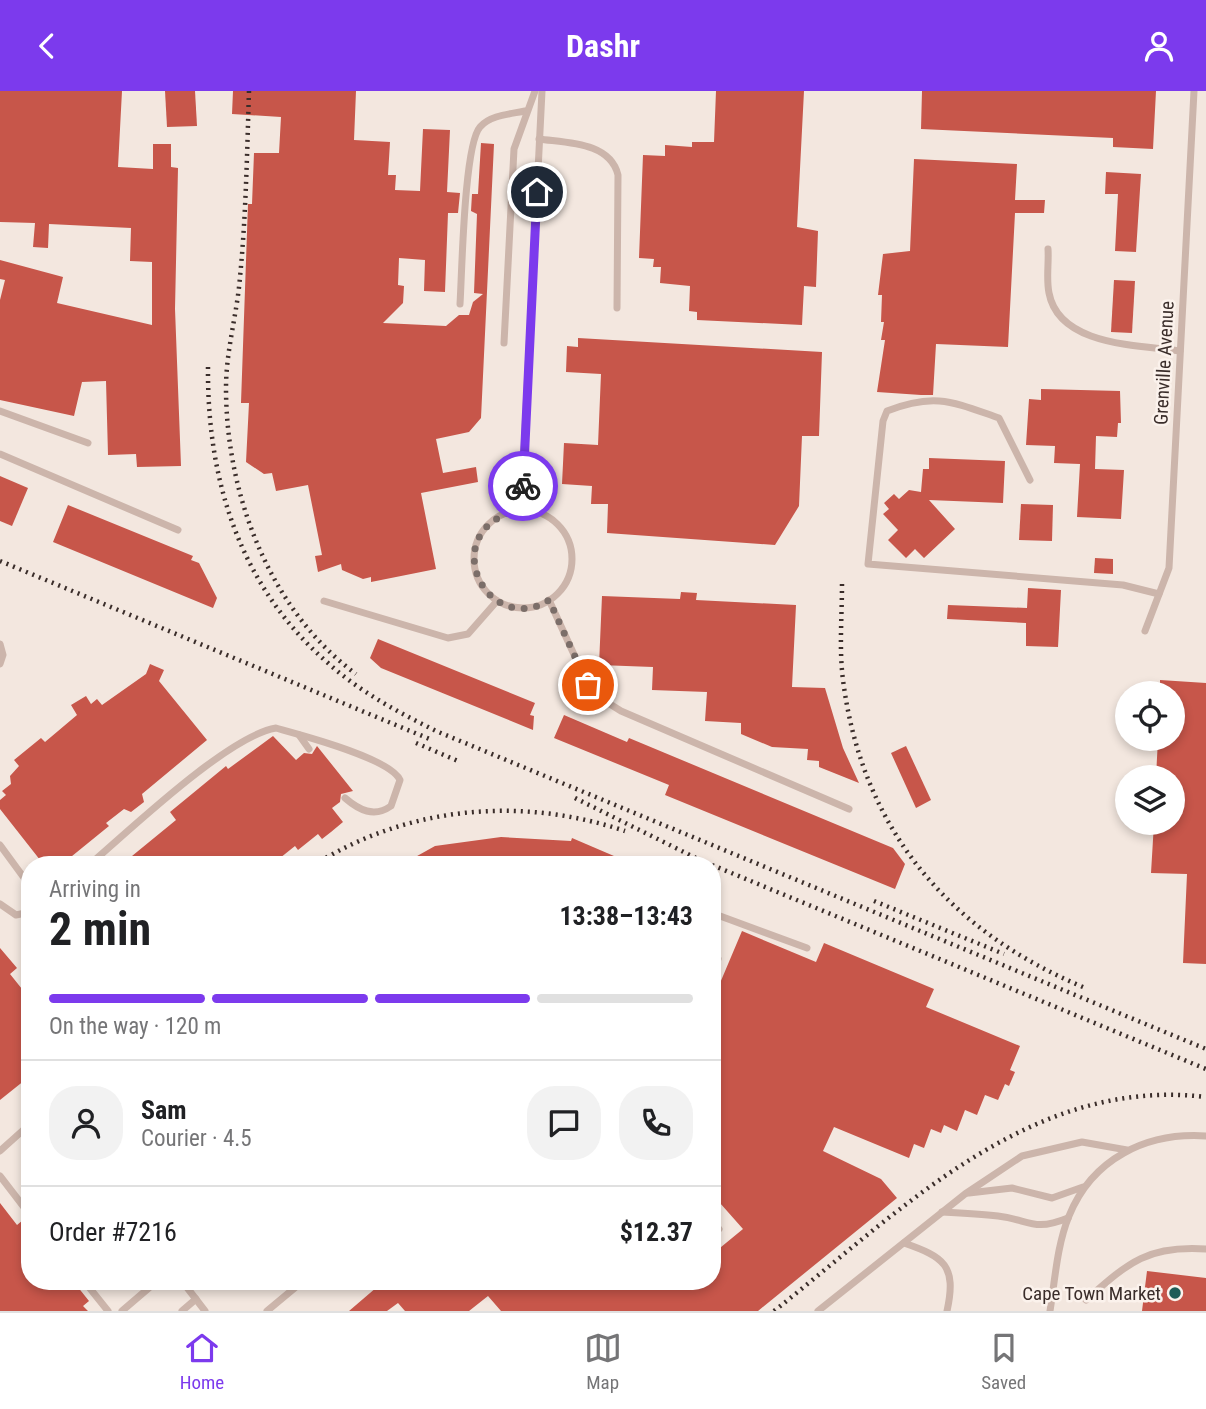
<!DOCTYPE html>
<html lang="en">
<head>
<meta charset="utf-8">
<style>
  body { margin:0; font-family:"Roboto Condensed",sans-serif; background:#f2f2f2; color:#202124; height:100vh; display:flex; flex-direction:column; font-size:26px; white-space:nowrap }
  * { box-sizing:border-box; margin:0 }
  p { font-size:23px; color:#757577 }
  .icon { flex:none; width:38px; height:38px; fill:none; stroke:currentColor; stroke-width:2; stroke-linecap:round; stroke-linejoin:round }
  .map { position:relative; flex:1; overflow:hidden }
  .side { position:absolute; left:21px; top:765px; width:700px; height:434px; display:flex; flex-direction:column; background:#fff; border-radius:28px; box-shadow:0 4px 10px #0003 }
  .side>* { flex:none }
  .buttons { position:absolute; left:1115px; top:590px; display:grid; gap:14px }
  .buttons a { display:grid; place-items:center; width:70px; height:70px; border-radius:50%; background:#fff; box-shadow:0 4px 10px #0003; font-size:35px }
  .pin { position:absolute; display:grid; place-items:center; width:60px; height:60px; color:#fff; margin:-30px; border:4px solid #fff; border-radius:50%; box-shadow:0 2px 7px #0007 }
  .courier { position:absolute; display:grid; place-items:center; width:70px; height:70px; margin:-35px; border:5px solid #7c3aed; border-radius:50%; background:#fff; color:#222; box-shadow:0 2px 9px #0007 }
  .overview em { font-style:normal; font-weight:700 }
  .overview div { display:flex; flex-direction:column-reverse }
  .overview { display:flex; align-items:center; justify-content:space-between; height:119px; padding:0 28px }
  h1 { font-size:46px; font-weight:700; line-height:52px }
  .bar { display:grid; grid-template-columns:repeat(4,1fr); gap:10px 7px; align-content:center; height:84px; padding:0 28px }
  .bar i { height:9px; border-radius:5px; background:#e0e0e0 }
  .bar .active { background:#7c3aed }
  .bar p { grid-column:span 4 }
  .line { display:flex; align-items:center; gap:18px; padding:0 28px; border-top:2px solid #e0e0e0 }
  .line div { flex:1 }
  .round { display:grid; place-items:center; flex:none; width:74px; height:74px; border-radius:28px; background:#f2f2f2 }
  header { display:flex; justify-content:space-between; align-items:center; height:91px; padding:0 28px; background:#7c3aed; color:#fff; font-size:32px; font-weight:700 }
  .menu { display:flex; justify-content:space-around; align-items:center; height:98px; border-top:2px solid #e0e0e0; background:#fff; font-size:19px; color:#757577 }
  .menu a { display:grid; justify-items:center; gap:4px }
  .menu .active { color:#7c3aed }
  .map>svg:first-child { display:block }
  .building { fill:#c7564a }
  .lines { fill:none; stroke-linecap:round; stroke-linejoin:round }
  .lane { stroke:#ccb5ab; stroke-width:7 }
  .rail { stroke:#3a2d2a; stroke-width:4.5; stroke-dasharray:2 5; stroke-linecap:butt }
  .done { stroke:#7b6e69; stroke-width:7; stroke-dasharray:0 12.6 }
  .route { stroke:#7c3aed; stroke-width:9 }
  .poi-dot { fill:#1f5c57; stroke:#fbf2ec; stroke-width:2.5 }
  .labels { text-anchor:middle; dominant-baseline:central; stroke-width:5; stroke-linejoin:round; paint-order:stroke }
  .street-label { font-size:19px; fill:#3a2d2a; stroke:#fbf2ec }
  .poi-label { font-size:19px; fill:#3a2d2a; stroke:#fbf2ec; text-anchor:end }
</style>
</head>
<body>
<header><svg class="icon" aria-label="back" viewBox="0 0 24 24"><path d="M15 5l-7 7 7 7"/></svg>Dashr<svg class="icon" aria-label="person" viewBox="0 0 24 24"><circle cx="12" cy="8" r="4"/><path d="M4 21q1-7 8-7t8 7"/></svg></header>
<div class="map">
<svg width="1206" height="1220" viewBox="0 0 1206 1220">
  <rect width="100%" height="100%" fill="#f3e7df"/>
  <g class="building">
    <polygon points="0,0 122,0 118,76 153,78 153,53 171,53 171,76 178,77 175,218 181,375 137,376 136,363 108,364 106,290 82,291 74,325 0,309 0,209 5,189 0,188 0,169 63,186 57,212 152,234 152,171 130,170 131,137 49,133 48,157 33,156 35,132 0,131"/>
    <polygon points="165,0 195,0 197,35 167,36"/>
    <polygon points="233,0 356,0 354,49 390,51 388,84 396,84 395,99 420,100 423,38 450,39 447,101 460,102 458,122 448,122 445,201 424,200 425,169 399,167 398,194 404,195 403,212 383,232 446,235 459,224 469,224 473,211 483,203 474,202 477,123 471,120 472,103 478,103 481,52 494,53 481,327 469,341 436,348 443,382 476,376 478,391 421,402 436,478 371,491 371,486 363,488 342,479 341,473 318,481 315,465 322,464 308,394 276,400 272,382 264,383 246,371 249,312 241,312 248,113 252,113 254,62 279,62 281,26 232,23"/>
    <polygon points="716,0 804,0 797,136 818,140 816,196 804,195 802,234 697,229 697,221 689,220 690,195 660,192 661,176 653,176 654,168 639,167 643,64 665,65 665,54 692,56 692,51 714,51"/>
    <polygon points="922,0 1156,0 1153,58 1113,56 1113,47 921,38"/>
    <polygon points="914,68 1017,73 1015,109 1045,109 1044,122 1015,122 1008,256 936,253 933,304 921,304 877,301 885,249 881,249 884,231 881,231 882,204 878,204 883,163 910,160"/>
    <polygon points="1106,81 1141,83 1136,161 1115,160 1118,103 1105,103"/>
    <polygon points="1114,189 1135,190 1132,242 1111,241"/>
    <polygon points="578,247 822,261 819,345 802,345 799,415 775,454 607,442 608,413 591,413 592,395 562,393 564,352 598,354 601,283 566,281 567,255 578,256"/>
    <polygon points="1041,298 1120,300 1121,332 1118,332 1117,346 1096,345 1095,378 1124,379 1121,428 1077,426 1080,373 1054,372 1055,355 1026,354 1029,308 1041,309"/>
    <polygon points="929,367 1005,370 1003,412 929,409 955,438 924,467 915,458 906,467 888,449 898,439 883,423 889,418 884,412 894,403 899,408 909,399 921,401 923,378 929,378"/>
    <polygon points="0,385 28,397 12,435 0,430"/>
    <polygon points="1021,413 1053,414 1052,450 1019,449"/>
    <polygon points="68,414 193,465 191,469 199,472 217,507 213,517 53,451"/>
    <polygon points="1095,467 1113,468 1113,483 1094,482"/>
    <polygon points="1028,497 1061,499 1058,556 1026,555 1026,532 947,528 948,514 1027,517"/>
    <polygon points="681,501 697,502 696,509 796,514 792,596 825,597 843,657 859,692 819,676 819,670 807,669 808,658 772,656 741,643 741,632 705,630 707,601 652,599 653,576 599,574 602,505 680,508"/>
    <polygon points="378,548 535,612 530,624 534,625 533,639 381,577 370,567"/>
    <polygon points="150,573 164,579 159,590 207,649 142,703 144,711 131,721 124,718 106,732 109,735 61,774 44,774 0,718 0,709 6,704 2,700 11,693 10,685 19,675 14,669 41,647 45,651 77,624 71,614 86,605 91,613 97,608 102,614 146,583"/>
    <polygon points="1160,589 1206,592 1206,873 1183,872 1187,783 1151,782 1154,732 1172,732 1172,686 1156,686 1158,648 1172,648 1172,602 1160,602"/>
    <polygon points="564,624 627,651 629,647 893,757 905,773 895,798 665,704 669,694 554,647"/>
    <polygon points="273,645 296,669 304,662 312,663 317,655 353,700 341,703 340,711 332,717 343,731 331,741 322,748 318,743 298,759 295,755 275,771 272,767 264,774 121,774 176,729 170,721 226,675 228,678"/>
    <polygon points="906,655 931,709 916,717 891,662"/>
    <polygon points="501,746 571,750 572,747 635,774 401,774 435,755"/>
    <polygon points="742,840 816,871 824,852 934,898 926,916 1020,955 1010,979 1015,981 1009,995 1005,993 998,1009 985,1004 977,1024 965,1019 957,1040 944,1034 941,1042 931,1038 924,1057 914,1053 909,1067 834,1036 823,1060 881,1088 897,1107 758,1220 501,1220 488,1205 469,1220 405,1220 398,1212 387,1220 349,1220 384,1190 712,1190 712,1171 719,1165 715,1161 743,1138 712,1103 718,1095 712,1088 712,911"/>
    <polygon points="0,857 17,877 10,883 30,908 30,985 0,1009"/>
    <polygon points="0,1112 17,1134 23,1129 30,1137 30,1190 73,1190 89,1210 83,1215 88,1220 0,1220"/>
    <polygon points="1147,1180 1206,1187 1206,1220 1142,1220"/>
  </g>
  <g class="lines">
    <g class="lane">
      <path d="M539,48C567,52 610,51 618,84L617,217"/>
      <path d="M1048,158C1049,172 1046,188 1049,202C1059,255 1138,254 1180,260"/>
      <path d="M460,213C462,182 464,54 480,36C490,24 511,23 525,20"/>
      <polyline points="504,252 514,58 535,0"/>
      <polyline points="0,320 88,352"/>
      <polyline points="0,363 178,439"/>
      <path d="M1030,389L999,327C953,311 935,301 887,320L883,330L868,473L1123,494L1159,503"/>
      <polyline points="521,418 542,0"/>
      <circle cx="523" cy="468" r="49"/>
      <polyline points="549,509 588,594 597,605 621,620 849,718"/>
      <polyline points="324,510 448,547 468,543 497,510"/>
      <polyline points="1145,540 1169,477 1194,0"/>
      <polyline points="0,553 3,564 0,573"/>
      <polyline points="299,644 309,658"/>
      <polyline points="0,754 30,795"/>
      <path d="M89,774C130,739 228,645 276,637C301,644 390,667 400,689L391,715C374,727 359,719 345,707"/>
      <polyline points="0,813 16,824 30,821"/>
      <polyline points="712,822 807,857"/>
      <polyline points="712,865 718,868"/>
      <polyline points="0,1060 30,1033"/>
      <polyline points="0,1085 30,1124"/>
      <polyline points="969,1102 1012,1097 1052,1107 1083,1096"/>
      <path d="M942,1121C961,1122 980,1123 998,1125C1030,1129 1033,1141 1068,1127"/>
      <polyline points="712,1130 719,1138"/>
      <path d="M904,1152C944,1166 957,1174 947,1220"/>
      <polyline points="84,1190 108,1220"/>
      <polyline points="182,1190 205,1220"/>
      <path d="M1086,1209C1128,1172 1147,1154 1206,1158"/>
      <polyline points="122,1220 157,1190"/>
      <polyline points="182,1220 196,1208"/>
      <polyline points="267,1220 303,1190"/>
      <polyline points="818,1220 965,1103 1022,1065 1082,1051 1127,1059"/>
      <path d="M1050,1220C1055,1189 1057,1154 1069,1125C1092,1068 1146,1041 1206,1045"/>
    </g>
    <g class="rail">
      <path d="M249,0C247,62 246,125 240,186C237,224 226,259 226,297C226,402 269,519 356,583"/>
      <path d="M208,276C207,389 240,496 328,572C360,601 398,621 436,640L1206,958"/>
      <polyline points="0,470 432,649"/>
      <path d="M842,493C842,525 839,558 843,589C862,737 947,839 1083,896"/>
      <polyline points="416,652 458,670"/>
      <polyline points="575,707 710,774"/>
      <path d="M314,774C408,715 521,705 625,740"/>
      <polyline points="712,774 1206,978"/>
      <polyline points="874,810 1004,863"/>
      <path d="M774,1220C901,1120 1030,985 1206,1006"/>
    </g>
  </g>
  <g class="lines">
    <path class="done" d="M523,395L522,418C431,438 487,549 549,509L588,594"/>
    <polyline class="route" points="523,395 537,101"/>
  </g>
  <circle class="poi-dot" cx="1175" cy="1202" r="7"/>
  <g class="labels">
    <g class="street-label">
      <text transform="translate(1164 272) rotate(-87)">Grenville Avenue</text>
    </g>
    <g class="poi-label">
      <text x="1161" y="1202">Cape Town Market</text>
    </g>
  </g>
</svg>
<div class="buttons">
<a><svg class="icon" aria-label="locate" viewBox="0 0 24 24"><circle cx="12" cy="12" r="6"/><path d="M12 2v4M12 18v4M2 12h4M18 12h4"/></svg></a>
<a><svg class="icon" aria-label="layers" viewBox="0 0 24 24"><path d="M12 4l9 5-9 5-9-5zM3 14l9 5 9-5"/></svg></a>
</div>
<div class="pin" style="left:588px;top:594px;background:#ea580c"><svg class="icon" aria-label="bag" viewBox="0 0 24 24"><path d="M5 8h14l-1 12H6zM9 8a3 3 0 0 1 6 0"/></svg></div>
<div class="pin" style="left:537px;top:101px;background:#1f2937"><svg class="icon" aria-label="home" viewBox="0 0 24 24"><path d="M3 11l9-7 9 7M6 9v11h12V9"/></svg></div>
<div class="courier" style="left:523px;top:395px"><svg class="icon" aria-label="bike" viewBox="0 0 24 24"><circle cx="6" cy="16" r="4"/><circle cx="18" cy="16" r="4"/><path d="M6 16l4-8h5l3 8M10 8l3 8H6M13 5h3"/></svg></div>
<section class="side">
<div class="overview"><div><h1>2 min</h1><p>Arriving in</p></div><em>13:38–13:43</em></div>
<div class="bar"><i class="active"></i><i class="active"></i><i class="active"></i><i></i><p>On the way · 120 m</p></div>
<div class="line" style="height:126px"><a class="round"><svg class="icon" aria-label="person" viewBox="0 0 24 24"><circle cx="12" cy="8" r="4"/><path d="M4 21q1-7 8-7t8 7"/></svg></a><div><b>Sam</b><p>Courier · 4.5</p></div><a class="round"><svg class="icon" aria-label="chat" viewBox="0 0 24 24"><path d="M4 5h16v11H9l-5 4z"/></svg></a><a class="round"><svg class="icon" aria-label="phone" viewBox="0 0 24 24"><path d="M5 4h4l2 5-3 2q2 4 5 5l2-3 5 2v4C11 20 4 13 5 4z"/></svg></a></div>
<div class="line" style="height:91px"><div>Order #7216</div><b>$12.37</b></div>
</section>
</div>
<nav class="menu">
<a class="active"><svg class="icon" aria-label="home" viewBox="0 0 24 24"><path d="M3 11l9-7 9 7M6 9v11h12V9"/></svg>Home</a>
<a><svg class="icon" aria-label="map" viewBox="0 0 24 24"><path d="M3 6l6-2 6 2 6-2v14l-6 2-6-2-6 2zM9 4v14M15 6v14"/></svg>Map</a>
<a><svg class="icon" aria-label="saved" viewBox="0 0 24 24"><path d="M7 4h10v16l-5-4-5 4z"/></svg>Saved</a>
</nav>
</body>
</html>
